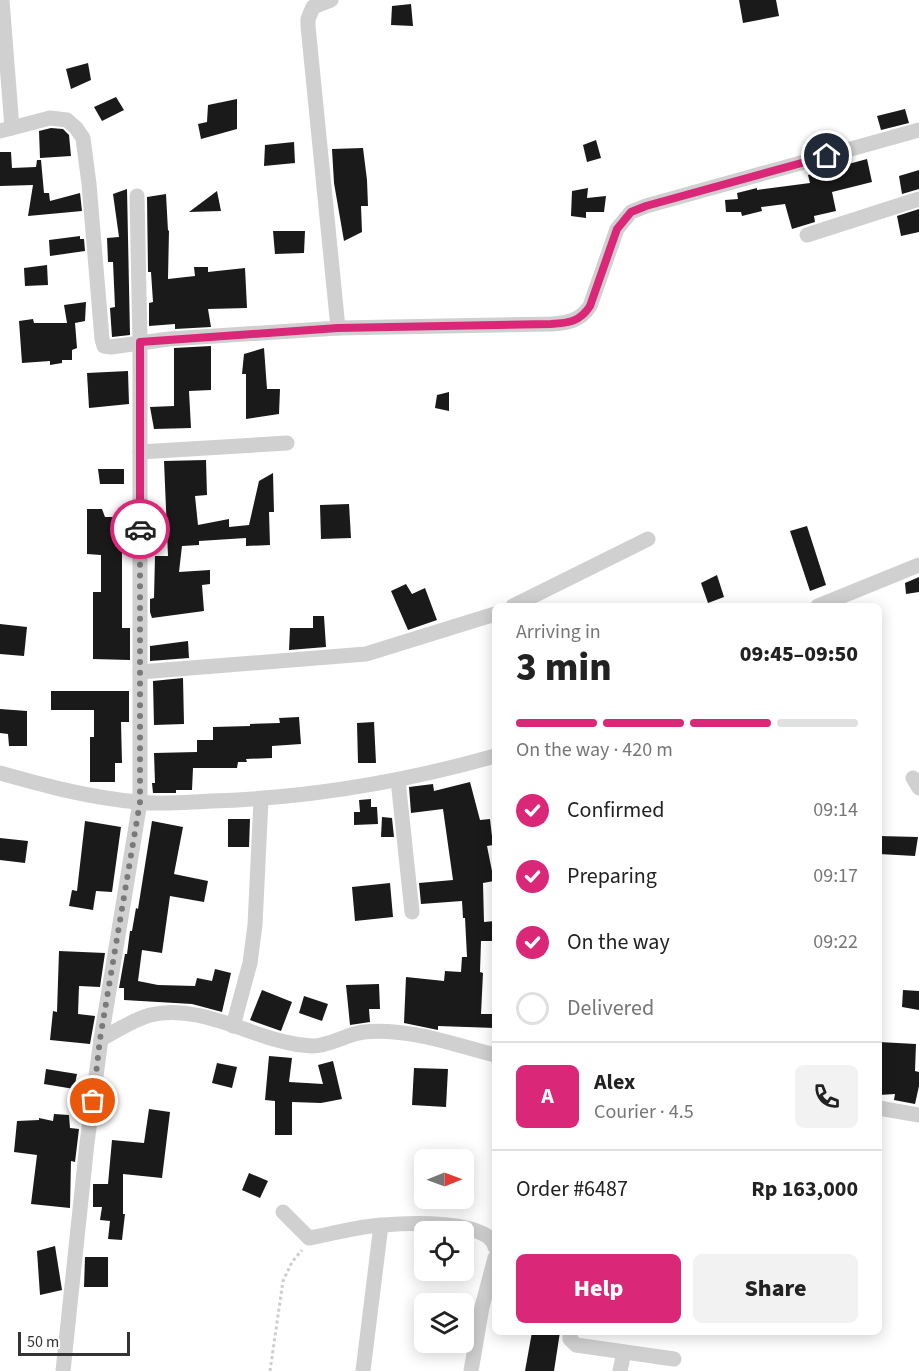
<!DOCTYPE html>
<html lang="en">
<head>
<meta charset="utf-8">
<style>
  body { margin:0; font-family:"Source Sans 3",sans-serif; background:#f2f2f2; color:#222; height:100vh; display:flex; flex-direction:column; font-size:22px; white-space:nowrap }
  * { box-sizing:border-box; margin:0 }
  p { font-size:20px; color:#767676 }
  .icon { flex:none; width:33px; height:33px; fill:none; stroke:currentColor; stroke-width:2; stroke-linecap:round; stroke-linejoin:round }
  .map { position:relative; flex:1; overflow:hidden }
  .sheet { position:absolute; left:492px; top:603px; width:390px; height:732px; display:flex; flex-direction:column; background:#fff; border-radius:9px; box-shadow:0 3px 15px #0003 }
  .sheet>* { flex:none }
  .needle { width:39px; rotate:89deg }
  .controls { position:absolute; left:414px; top:1149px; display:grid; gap:12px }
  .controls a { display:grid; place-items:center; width:60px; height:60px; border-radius:9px; background:#fff; box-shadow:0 3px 15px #0003; font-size:30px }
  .scale { position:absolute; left:18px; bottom:15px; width:112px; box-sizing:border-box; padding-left:6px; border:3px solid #333; border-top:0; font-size:16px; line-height:21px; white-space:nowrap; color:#333; -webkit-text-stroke:4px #fff; paint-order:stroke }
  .pin { position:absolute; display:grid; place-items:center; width:51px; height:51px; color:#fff; margin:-26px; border:3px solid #fff; border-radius:50%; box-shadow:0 2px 6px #0007 }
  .courier { position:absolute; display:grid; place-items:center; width:60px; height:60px; margin:-30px; border:4px solid #db2777; border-radius:50%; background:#fff; color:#222; box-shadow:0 2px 8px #0007 }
  .overview em { font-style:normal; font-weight:800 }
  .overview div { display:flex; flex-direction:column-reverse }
  .overview { display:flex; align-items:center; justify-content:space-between; height:102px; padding:0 24px }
  h1 { font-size:39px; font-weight:800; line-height:45px }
  .bar { display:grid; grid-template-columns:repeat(4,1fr); gap:9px 6px; align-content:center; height:72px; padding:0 24px }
  .bar i { height:8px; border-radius:4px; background:#e0e0e0 }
  .bar .active { background:#db2777 }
  .bar p { grid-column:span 4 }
  .line { display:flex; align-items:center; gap:15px; padding:0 24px; border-top:2px solid #e0e0e0 }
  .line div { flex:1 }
  .round { display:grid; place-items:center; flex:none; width:63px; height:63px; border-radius:9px; background:#f2f2f2 }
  ol { padding:0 24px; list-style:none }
  li { display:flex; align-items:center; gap:18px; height:66px }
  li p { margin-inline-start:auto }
  li .icon { padding:6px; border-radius:50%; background:#db2777; color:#fff; stroke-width:4 }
  li:last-child { color:#767676 }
  li i { width:33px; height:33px; border:3px solid #e0e0e0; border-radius:50% }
  .button { display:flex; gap:12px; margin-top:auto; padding:12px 24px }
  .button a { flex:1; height:69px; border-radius:9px; background:#db2777; color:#fff; font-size:24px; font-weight:800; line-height:69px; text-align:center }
  .button a+a { background:#f2f2f2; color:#222 }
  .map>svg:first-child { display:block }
  .building { fill:#1a1a1a }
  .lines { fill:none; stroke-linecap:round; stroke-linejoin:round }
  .path { stroke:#cdcdcd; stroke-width:3; stroke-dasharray:3 3; stroke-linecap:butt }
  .street { stroke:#d0d0d0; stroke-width:15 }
  .done { stroke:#7a7a7a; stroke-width:6; stroke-dasharray:0 10.8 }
  .route { stroke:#db2777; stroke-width:8 }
</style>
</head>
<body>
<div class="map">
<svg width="919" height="1371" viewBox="0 0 919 1371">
  <rect width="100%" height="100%" fill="#fff"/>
  <g class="building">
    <polygon points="739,0 776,0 779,16 743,23"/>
    <polygon points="411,4 413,26 391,25 392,6"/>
    <polygon points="88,63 91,80 71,89 66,69"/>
    <polygon points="116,97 124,110 102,121 94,107"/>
    <polygon points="237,99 237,129 201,139 198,124 207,122 208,105"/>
    <polygon points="905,109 909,123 881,130 877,116"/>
    <polygon points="51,128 63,129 69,135 71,156 40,158 39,131"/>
    <polygon points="596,140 601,158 587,162 583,145"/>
    <polygon points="294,142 295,163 264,166 265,145"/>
    <polygon points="363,148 367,180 368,206 361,206 362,232 344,241 334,183 332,149"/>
    <polygon points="0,152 11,152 12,168 36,167 37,160 41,160 44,193 49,193 50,201 80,193 82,211 28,216 33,185 0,186"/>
    <polygon points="867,159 872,182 832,192 836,211 814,216 815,222 792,229 785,204 761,207 762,211 742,216 741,212 726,212 725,200 738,199 737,193 757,188 757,190 810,183 808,175"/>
    <polygon points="919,170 919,189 902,194 899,176"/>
    <polygon points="588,188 587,198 606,196 604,212 586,212 586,218 571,216 572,191"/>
    <polygon points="127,189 130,335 112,337 110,308 115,307 113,262 108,262 107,238 119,237 113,194"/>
    <polygon points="217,191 221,211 189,212"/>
    <polygon points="166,194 168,231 169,230 168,279 195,276 194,267 208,267 208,272 245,268 247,308 208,309 211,327 175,329 175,324 149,326 149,303 153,302 151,272 148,272 147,197"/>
    <polygon points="919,209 919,232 901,236 897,216"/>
    <polygon points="273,231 305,231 304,253 275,254"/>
    <polygon points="80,236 80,239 84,239 85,251 50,256 49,240"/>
    <polygon points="47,265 48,285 25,286 24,268"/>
    <polygon points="86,302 85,321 75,323 77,348 72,350 72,360 62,360 62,363 50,365 50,361 22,363 19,321 33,319 34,323 67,323 64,305"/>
    <polygon points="211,346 211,390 189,391 191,428 154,429 150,407 174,406 174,348"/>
    <polygon points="264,348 267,389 280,389 279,414 246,419 246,374 242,374 244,354"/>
    <polygon points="128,371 129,404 89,408 87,373"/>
    <polygon points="449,392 449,411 435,408 437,395"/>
    <polygon points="206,460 207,495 195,496 198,525 229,519 229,527 249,525 259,481 273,473 274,512 269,512 270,545 246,546 246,538 199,541 199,545 182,546 179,572 210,570 210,584 202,585 204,611 152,618 150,612 150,599 154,598 155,556 168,556 164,461"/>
    <polygon points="98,469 124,469 124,484 100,484"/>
    <polygon points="349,504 351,538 321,539 320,505"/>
    <polygon points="87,509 102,509 105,517 117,517 117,537 122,538 122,628 130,628 130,660 93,659 93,592 101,592 101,555 87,554"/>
    <polygon points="807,526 826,585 810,591 790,531"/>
    <polygon points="717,575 724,597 708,603 701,583"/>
    <polygon points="919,577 919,592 906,594 905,583"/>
    <polygon points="406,584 412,594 425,588 437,620 408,630 391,591"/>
    <polygon points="313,616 324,616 326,647 289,650 290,628 313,628"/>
    <polygon points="0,624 27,627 24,656 0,654"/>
    <polygon points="188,641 189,658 150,661 150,646"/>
    <polygon points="183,678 184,724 154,725 153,681"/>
    <polygon points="51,691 129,691 129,722 121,722 122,763 115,763 115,782 90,782 90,737 94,737 94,710 51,710"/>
    <polygon points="0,709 27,711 27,746 9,746 8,734 0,733"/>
    <polygon points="299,717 301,744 272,746 272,758 246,759 247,762 238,762 237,768 193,768 192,790 176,790 176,793 153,793 152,783 155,783 154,753 197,752 197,740 213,740 213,727 250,726 250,724 280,723 279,718"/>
    <polygon points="374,722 376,763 358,763 357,723"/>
    <polygon points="470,782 480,820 490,819 493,845 487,846 494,881 483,883 484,922 495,921 495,941 481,941 480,972 483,973 481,1014 495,1014 495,1028 438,1026 438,1030 404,1023 406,977 444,981 445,971 461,972 462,957 467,957 465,918 463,918 462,901 421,904 419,883 453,880 443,809 411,813 409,787 433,784 434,791"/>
    <polygon points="371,799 371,807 377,807 378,824 354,825 354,812 360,812 359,800"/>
    <polygon points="382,817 392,818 394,837 381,837"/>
    <polygon points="228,819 250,819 249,847 228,847"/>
    <polygon points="85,821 121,827 112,892 96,891 93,910 69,906 72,890 77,891"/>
    <polygon points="152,821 183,827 174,874 208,881 204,902 170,896 162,953 142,950 138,981 158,985 195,986 197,978 212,981 215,969 231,973 222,1012 192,1004 124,1000 124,988 119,988 125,954 127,954 130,931 132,931 136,908 138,909"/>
    <polygon points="879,836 918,837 915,856 879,854"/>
    <polygon points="0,838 28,841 25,863 0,860"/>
    <polygon points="390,883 393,917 355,921 352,887"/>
    <polygon points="59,951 105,953 100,987 79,986 78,1014 95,1016 90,1044 50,1040 53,1011 57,1012"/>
    <polygon points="379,984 380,1009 369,1009 370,1022 350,1025 346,985"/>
    <polygon points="262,990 292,1002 281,1031 250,1020"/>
    <polygon points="903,990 919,991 919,1010 902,1007"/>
    <polygon points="304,996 328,1004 322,1021 299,1013"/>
    <polygon points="879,1042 916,1044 915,1071 919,1072 919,1086 915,1104 894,1100 895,1094 879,1095"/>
    <polygon points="269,1056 292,1058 289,1082 323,1084 318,1065 333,1061 342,1099 321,1103 292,1102 292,1135 275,1135 275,1101 265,1100"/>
    <polygon points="217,1063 237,1067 232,1088 212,1083"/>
    <polygon points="414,1068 448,1069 446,1107 412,1105"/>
    <polygon points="46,1069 77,1074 74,1089 44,1084"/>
    <polygon points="149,1109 170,1112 162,1178 123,1174 123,1214 125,1214 122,1240 108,1239 110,1221 100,1220 102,1207 93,1207 93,1184 108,1184 112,1140 144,1143"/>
    <polygon points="54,1114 69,1115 70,1128 79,1129 75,1162 71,1161 70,1208 31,1204 37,1155 14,1152 17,1121 39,1120 39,1118 53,1121"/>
    <polygon points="249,1173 268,1181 260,1198 242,1190"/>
    <polygon points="55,1246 62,1290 40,1295 37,1251"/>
    <polygon points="85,1257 108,1257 108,1287 84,1287"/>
    <polygon points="532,1332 560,1332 554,1371 525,1371"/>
  </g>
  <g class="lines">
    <polyline class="path" points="270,1371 283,1281 292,1262 302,1250"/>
    <g class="street">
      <polyline points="2,0 12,128"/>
      <polyline points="0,131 50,118 67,120 76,128 83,138 89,184 102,339 104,346 111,347 169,339 338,328 308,26 308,19 313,7 331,0"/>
      <polyline points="807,235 919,199"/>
      <path d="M338,328L551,324C568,323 580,321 590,306L617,229L631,212L646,206L919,130"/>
      <polyline points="140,452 287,443"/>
      <polyline points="513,606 648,539"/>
      <polyline points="818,606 919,565"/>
      <polyline points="140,672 366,654 495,614"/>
      <path d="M0,773C46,786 91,798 138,802C163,805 187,802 211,801C307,798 403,782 495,756"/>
      <polyline points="913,778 919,788"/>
      <polyline points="398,780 412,912"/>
      <polyline points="233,1026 250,963 255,925 261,800"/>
      <path d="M101,1039C116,1031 133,1020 150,1015C206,1002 258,1044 312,1046C330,1046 346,1034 364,1032C406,1027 455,1045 495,1055"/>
      <polyline points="879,1108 919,1115"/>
      <path d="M283,1212L309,1238C333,1234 358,1226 383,1225C406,1223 489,1219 495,1247"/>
      <polyline points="570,1332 570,1339 576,1345 674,1359"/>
      <polyline points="63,1371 87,1143 101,1039 140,802 140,342 137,196"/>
      <polyline points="363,1371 381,1225"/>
      <polyline points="471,1371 482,1307 495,1258"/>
      <polyline points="620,1371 624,1352"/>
    </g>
  </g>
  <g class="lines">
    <polyline class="done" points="93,1101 100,1039 140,802 140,529"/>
    <path class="route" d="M140,529V342L338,328L551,324C568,323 580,322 590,306L617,229L631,212L646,206L827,156"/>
  </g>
</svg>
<div class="controls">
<a><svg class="needle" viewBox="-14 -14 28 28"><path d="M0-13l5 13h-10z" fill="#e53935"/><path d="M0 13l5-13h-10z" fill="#767676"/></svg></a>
<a><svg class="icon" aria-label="locate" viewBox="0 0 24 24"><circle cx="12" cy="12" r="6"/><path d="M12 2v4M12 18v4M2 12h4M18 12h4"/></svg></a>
<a><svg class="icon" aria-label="layers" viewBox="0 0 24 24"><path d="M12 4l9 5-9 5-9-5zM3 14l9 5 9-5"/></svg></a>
</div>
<div class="scale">50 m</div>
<div class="pin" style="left:93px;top:1101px;background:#ea580c"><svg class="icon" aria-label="bag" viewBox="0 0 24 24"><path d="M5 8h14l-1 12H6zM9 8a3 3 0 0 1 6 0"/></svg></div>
<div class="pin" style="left:827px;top:156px;background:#1f2937"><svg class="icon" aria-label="home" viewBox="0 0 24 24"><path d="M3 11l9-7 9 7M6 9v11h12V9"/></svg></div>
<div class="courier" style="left:140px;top:529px"><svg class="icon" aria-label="car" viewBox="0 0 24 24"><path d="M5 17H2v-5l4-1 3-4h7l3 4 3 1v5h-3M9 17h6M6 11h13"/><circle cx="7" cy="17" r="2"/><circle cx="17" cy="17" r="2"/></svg></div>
<section class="sheet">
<div class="overview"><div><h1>3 min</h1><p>Arriving in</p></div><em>09:45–09:50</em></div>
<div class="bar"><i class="active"></i><i class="active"></i><i class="active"></i><i></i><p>On the way · 420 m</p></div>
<ol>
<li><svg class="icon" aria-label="check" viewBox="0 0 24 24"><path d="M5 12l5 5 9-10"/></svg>Confirmed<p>09:14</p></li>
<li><svg class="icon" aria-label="check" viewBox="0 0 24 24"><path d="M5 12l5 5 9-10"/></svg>Preparing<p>09:17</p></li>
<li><svg class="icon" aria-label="check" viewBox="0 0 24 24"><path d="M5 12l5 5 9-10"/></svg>On the way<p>09:22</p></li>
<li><i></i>Delivered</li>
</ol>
<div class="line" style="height:108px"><b class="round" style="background:#db2777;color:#fff">A</b><div><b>Alex</b><p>Courier · 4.5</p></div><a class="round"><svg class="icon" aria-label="phone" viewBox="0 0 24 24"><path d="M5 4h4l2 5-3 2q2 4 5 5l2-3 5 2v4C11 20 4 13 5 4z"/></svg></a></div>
<div class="line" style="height:78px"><div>Order #6487</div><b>Rp 163,000</b></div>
<div class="button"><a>Help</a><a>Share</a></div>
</section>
</div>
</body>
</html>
